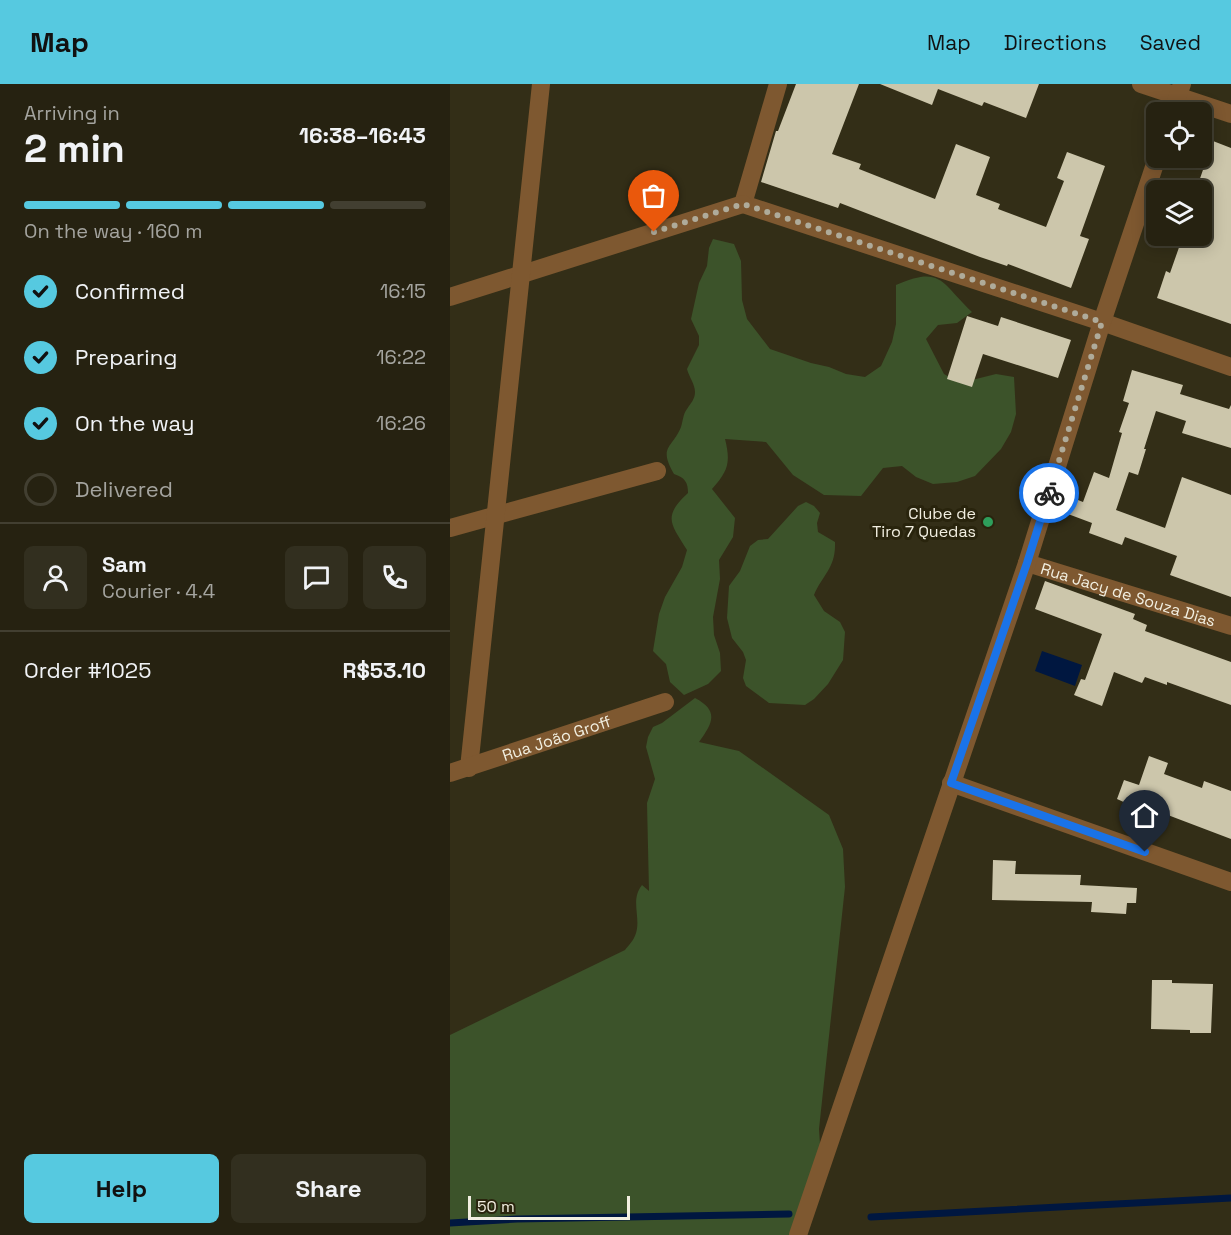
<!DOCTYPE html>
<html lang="en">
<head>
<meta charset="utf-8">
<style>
  body { margin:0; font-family:"Space Grotesk",sans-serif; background:#322f1f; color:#f1f3f6; height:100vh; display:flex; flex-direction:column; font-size:22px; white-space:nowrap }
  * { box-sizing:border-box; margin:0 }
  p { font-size:20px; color:#a4a49f }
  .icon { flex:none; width:33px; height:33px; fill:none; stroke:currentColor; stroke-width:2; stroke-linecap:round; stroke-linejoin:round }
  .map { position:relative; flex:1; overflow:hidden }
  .sheet { display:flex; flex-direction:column; background:#262211; width:450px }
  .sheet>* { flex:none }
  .buttons { position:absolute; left:696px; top:18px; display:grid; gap:12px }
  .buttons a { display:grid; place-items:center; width:66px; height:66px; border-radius:9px; background:#262211; box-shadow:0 3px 15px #0003,0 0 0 2px #423f31; font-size:30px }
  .scale { position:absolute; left:18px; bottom:15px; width:162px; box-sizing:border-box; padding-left:6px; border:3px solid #f2efe1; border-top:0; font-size:16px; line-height:21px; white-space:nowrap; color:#f2efe1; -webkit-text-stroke:4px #29240d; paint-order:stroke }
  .pin { position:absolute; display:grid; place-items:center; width:51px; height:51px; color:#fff; margin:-62px -26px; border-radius:50% 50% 50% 0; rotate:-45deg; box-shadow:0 0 6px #0007 }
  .pin .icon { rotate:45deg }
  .courier { position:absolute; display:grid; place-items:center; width:60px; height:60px; margin:-30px; border:4px solid #1a73e8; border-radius:50%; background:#fff; color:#222; box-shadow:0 2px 8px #0007 }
  .head em { font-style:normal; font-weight:600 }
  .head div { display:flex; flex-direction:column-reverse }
  .head { display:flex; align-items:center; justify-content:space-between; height:102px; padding:0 24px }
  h1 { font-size:39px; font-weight:600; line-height:45px }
  .bar { display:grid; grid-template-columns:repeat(4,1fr); gap:9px 6px; align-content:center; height:72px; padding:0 24px }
  .bar i { height:8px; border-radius:4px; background:#423f31 }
  .bar .active { background:#56c9e0 }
  .bar p { grid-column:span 4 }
  .line { display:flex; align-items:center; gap:15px; padding:0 24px; border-top:2px solid #423f31 }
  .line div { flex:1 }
  .round { display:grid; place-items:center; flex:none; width:63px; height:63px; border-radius:9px; background:#322f1f }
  ol { padding:0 24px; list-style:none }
  li { display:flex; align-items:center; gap:18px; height:66px }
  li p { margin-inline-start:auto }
  li .icon { padding:6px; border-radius:50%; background:#56c9e0; color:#111; stroke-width:4 }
  li:last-child { color:#a4a49f }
  li i { width:33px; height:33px; border:3px solid #423f31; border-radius:50% }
  .cta { display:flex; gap:12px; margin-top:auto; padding:12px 24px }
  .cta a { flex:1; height:69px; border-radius:9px; background:#56c9e0; color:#111; font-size:24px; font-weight:600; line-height:69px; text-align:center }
  .cta a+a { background:#322f1f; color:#f1f3f6 }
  header { display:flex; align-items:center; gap:36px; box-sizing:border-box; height:84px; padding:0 30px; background:#56c9e0; color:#111 }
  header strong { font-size:28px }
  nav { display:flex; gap:33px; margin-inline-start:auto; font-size:21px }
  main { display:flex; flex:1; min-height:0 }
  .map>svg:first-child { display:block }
  .green { fill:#3c532a }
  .water { fill:#001740 }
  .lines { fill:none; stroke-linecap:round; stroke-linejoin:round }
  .stream { stroke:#001740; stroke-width:7 }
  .building { fill:#ccc6ab }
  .minor { stroke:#7e5830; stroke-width:18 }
  .done { stroke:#afab9a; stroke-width:6; stroke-dasharray:0 10.8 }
  .route { stroke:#1a73e8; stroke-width:8 }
  .leisure-dot { fill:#2e9e5b; stroke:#29240d; stroke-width:2 }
  .labels { text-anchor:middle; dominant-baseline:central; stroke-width:6; stroke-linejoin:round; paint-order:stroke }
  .poi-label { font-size:16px; fill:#f2efe1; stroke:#29240d; text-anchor:end }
  .street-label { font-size:16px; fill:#f2efe1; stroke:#29240d }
</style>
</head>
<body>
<header>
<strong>Map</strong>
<nav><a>Map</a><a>Directions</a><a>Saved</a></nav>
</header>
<main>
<section class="sheet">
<div class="head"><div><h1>2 min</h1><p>Arriving in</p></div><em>16:38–16:43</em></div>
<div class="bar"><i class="active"></i><i class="active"></i><i class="active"></i><i></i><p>On the way · 160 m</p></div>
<ol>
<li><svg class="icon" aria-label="check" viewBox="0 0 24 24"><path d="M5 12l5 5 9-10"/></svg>Confirmed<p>16:15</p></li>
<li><svg class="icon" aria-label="check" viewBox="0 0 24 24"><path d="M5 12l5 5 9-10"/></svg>Preparing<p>16:22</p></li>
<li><svg class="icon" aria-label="check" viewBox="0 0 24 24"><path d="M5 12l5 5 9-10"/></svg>On the way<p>16:26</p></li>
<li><i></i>Delivered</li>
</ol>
<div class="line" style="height:108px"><a class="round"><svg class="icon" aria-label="person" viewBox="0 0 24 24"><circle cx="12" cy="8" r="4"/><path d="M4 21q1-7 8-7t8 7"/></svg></a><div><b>Sam</b><p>Courier · 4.4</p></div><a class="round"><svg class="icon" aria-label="chat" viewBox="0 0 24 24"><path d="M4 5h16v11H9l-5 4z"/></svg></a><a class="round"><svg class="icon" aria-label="phone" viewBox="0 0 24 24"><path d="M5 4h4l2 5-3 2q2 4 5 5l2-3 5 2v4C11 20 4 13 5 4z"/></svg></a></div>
<div class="line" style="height:78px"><div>Order #1025</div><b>R$53.10</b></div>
<div class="cta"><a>Help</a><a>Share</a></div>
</section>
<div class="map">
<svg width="781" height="1151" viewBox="0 0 781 1151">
  <rect width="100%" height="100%" fill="#332e17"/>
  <g class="green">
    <path d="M263,155L284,160L291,177L292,216L297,235L320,265L361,279L379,283L396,290L415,293L431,282L442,258L446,240V201C492,181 491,199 522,228L507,239L488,241L476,255L494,290L510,299L546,290L564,293L566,330L561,348L551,365L525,392L507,398L483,400L466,393L452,382L433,384L411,412L374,411L343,391L316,358L275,355C281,379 278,387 262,405L285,434L283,453L269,476L270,495L263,533L264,551L270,569L271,587L258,600L234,611L220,598L216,580L203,567L209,530L215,513L232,483L237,466C221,440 212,433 238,409C238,398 235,394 224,390C208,362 222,365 231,343C233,337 233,330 237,325C241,319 245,315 245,308C245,300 239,293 237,285L249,261V252L241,235L249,199L257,182L259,164Z"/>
    <path d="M356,418L364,422L370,429L367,439L368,448L385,458C386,484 373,490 364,511L374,527L390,538L395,548L393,576L378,600L364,615L355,621L319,619L296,602L293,594L296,576L293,568L282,554L277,534L279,502L290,487L300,462L308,456L318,455L348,422Z"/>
    <path d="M245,614C270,627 262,640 249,658L289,667L379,731L393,765L395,803L369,1045L371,1075L341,1151H0V951L175,866C179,861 184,856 186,849C191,833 180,816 192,801L199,807L197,719L205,695L196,663L198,653L203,643L212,639Z"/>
  </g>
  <polygon class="water" points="592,567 632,581 625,602 585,587"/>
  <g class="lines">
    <g class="stream">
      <polyline points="421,1133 781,1114"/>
      <polyline points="0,1139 67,1135 339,1130"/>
    </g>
  </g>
  <g class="building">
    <polygon points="346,0 409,0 382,70 411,80 409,85 485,115 506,60 540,73 526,111 550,120 548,125 596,143 614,97 607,94 617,68 655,82 630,152 639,155 621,204 558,180 557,182 530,173 390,119 388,124 311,98 326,47 328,47"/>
    <polygon points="430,0 589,0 576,34 534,18 532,22 488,5 482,21"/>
    <polygon points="763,57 781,64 781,240 707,214 716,187 720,189 733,152 752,152 752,106 746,106"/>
    <polygon points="517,232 548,242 551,233 621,256 608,294 533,270 522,303 497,295"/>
    <polygon points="682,286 733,301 730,310 779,325 781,321 781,364 732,349 736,337 706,327 694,365 696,365 688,391 679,388 666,426 715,444 732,393 781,411 781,513 720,491 727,472 675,453 672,461 639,449 642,439 618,430 623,414 633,418 644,388 659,394 672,349 669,348 679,319 673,317"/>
    <polygon points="595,497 685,530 683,535 697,541 695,547 781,578 781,621 717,598 717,601 695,593 692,599 664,588 652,622 624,611 631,595 635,596 652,550 585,525"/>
    <polygon points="699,672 718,679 714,690 752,704 754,697 781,707 781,755 702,725 700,730 667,715 674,696 689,701"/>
    <polygon points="543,776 566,777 565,790 631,791 630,801 687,804 686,819 677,819 676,830 641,828 642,818 542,816"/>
    <polygon points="702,896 722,896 722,899 763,900 761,949 740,949 740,946 701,945"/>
  </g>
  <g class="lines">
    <g class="minor">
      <polyline points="691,0 781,30"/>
      <polyline points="722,28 732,0"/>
      <polyline points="293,120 652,238 781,283"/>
      <polyline points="293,120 328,0"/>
      <polyline points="0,213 293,120"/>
      <polyline points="0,444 207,387"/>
      <path id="s1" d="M577,479L781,542"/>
      <polyline points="19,684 91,0"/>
      <path id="s2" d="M0,689L215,618"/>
      <polyline points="501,699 781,798"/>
      <polyline points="348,1151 577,479 652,238 707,74"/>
    </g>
  </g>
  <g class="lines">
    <polyline class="done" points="204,148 293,120 652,238 599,409"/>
    <polyline class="route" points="599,409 577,479 501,699 695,768"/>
  </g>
  <circle class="leisure-dot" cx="538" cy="438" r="6"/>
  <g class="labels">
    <g class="poi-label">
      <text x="526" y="429">Clube de<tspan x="526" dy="18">Tiro 7 Quedas</tspan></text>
    </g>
    <g class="street-label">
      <text stroke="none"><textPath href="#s1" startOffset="106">Rua Jacy de Souza Dias</textPath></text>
      <text stroke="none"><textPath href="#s2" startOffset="112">Rua João Groff</textPath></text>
    </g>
  </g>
</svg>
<div class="buttons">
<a><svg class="icon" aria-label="locate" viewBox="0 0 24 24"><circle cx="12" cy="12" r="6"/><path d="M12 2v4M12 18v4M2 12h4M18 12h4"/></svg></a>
<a><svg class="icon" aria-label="layers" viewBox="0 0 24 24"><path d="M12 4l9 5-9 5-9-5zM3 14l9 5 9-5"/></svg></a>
</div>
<div class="scale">50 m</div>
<div class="pin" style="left:204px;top:148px;background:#ea580c"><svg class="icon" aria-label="bag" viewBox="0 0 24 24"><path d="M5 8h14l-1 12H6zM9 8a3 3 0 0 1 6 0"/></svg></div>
<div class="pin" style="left:695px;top:768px;background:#1f2937"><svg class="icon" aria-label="home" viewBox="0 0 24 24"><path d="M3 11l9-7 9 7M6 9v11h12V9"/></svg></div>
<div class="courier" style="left:599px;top:409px"><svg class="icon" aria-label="bike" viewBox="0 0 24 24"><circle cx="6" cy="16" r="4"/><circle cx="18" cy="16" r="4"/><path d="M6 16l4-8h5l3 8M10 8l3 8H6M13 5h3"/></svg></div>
</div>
</main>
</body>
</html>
